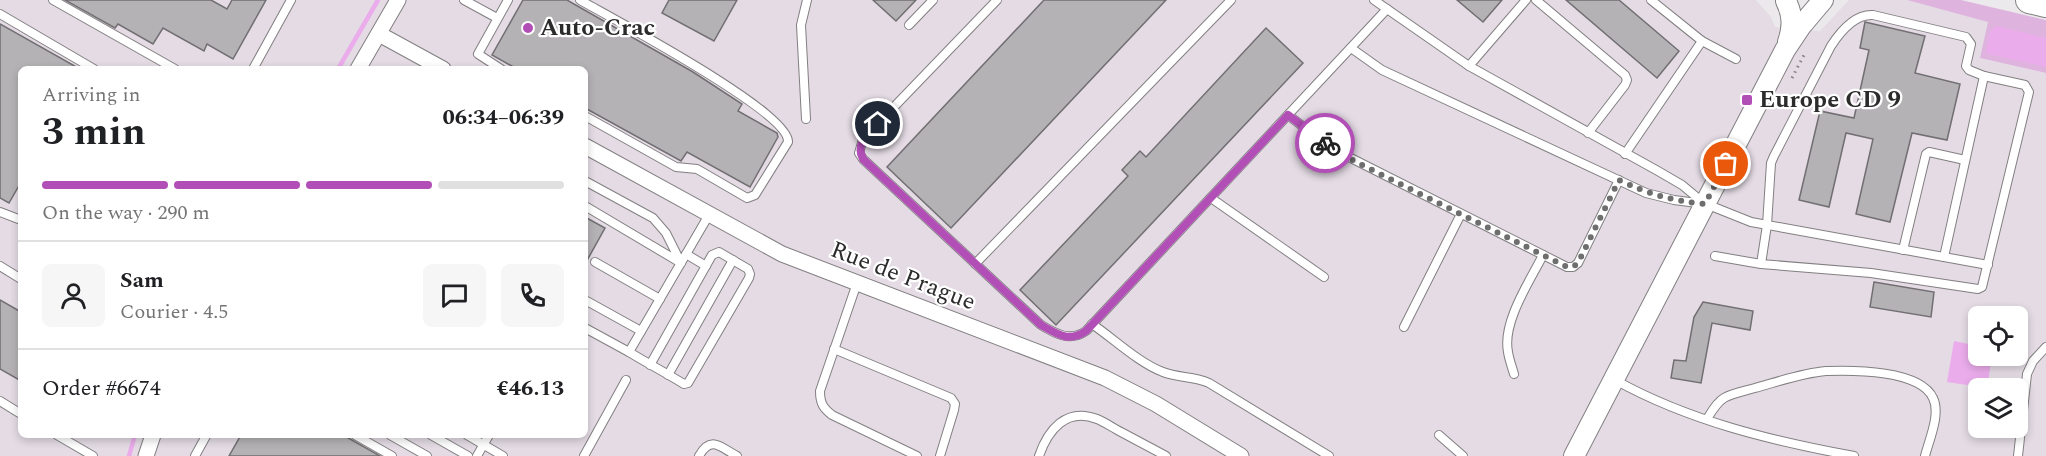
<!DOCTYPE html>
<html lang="en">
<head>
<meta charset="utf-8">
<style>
  body { margin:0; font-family:Spectral,serif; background:#f6f6f6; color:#202124; height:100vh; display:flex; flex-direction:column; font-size:22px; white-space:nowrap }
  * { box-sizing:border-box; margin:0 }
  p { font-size:20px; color:#757577 }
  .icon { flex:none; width:33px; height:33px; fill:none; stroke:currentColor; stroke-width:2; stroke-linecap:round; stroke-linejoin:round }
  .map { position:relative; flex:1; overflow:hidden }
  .panel { position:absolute; left:18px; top:66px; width:570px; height:372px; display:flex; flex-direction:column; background:#fff; border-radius:9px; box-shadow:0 3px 9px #0003 }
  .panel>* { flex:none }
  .buttons { position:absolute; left:1968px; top:306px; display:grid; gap:12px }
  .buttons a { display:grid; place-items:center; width:60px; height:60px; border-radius:9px; background:#fff; box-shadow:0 3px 9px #0003; font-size:30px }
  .pin { position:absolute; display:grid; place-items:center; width:51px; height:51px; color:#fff; margin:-26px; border:3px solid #fff; border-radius:50%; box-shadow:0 2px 6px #0007 }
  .courier { position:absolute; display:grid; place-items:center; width:60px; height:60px; margin:-30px; border:4px solid #b24fb6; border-radius:50%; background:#fff; color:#222; box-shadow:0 2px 8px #0007 }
  .headline em { font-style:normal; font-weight:700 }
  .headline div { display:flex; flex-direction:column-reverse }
  .headline { display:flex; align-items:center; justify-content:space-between; height:102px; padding:0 24px }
  h1 { font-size:39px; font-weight:700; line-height:45px }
  .bar { display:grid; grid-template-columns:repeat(4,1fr); gap:9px 6px; align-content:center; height:72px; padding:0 24px }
  .bar i { height:8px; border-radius:4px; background:#e0e0e0 }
  .bar .selected { background:#b24fb6 }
  .bar p { grid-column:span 4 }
  .line { display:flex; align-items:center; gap:15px; padding:0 24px; border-top:2px solid #e0e0e0 }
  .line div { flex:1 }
  .round { display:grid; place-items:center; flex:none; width:63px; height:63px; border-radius:9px; background:#f6f6f6 }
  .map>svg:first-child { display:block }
  .built { fill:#e4dbe4; fill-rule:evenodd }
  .green { fill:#deb4de }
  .water { fill:#ebacec }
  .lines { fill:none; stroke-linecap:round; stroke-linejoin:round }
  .stream { stroke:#ebacec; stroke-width:4.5 }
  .building { fill:#b5b2b5; stroke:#716f71; stroke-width:1.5 }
  .service-casing { stroke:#827f81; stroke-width:10 }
  .minor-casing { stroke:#827f81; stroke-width:17 }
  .tertiary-casing { stroke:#827f81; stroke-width:22 }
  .trunk-casing { stroke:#827f81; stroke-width:28 }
  .path { stroke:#848284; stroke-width:3; stroke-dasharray:1.5 4.5; stroke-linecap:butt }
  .service { stroke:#fff; stroke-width:8 }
  .minor { stroke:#fff; stroke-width:15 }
  .tertiary { stroke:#fff; stroke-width:20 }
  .trunk { stroke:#fff; stroke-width:26 }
  .done { stroke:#6f6e6f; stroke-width:6; stroke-dasharray:0 10.8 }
  .route { stroke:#b24fb6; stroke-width:8 }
  .poi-dot { fill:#b24fb6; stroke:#fff; stroke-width:2 }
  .labels { text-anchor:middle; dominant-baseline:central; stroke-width:4.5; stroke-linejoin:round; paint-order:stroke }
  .poi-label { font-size:24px; font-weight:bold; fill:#2c2b2c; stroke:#fff; text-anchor:start }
  .street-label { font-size:24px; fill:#2c2b2c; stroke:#fff }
</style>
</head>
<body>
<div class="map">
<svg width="2046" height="456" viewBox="0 0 2046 456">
  <rect width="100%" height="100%" fill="#ece9ec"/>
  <path class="built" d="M0,0H1756L1771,17L1775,27L1820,31L1849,0H1907L1989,22L1980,58L2046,73V456H0ZM21,69H585V435H21ZM1978,316H2018V356H1978ZM1978,388H2018V428H1978Z"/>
  <polygon class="green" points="1907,0 1961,0 2046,20 2046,73 1980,58 1988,22"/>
  <g class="water">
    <polygon points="1996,26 2046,38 2046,67 1988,54 1986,52 1990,31"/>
    <polygon points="1954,341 1978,346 1978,356 1992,356 1987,388 1947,382"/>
  </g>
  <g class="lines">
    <g class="stream">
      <polyline points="338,69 378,0"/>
      <polyline points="129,456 135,435"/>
    </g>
  </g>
  <g class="building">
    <polygon points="65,0 211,0 227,9 232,0 266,0 233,59 207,44 204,51 163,28 153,44 118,24 115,28"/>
    <polygon points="523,0 567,0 693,72 742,104 738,111 777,133 778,137 750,187 687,152 681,161 585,108 585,69 517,69 492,55"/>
    <polygon points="669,0 737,0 714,41 662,13"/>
    <polygon points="873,0 916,0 896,21"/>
    <polygon points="1044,0 1166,0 951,228 887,167"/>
    <polygon points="1457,0 1502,0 1483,22"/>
    <polygon points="1566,0 1619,0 1679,51 1657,78"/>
    <polygon points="1865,22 1925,36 1915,73 1960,84 1947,140 1912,133 1890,222 1856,214 1873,139 1846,133 1829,207 1799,200 1820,111 1854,118 1869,50 1860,48"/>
    <polygon points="0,24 80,69 21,69 21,182 9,203 0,198"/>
    <polygon points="1266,28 1303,63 1056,325 1020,290 1128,176 1122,170 1140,151 1146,157"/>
    <polygon points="585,217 605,228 585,264"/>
    <polygon points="1874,282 1934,292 1931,317 1870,307"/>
    <polygon points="0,300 21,312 21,381 0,369"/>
    <polygon points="1703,302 1753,311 1750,330 1712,323 1701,383 1671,378 1674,360 1686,361 1694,317"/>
    <polygon points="241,435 343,435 380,456 229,456"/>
  </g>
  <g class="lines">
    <g class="service-casing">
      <g id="service">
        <polyline points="53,0 175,69"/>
        <polyline points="464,0 497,18"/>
        <path d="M580,0C611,18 790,112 788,142L755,195L747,198L697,169L676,167L585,116"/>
        <path d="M997,0L863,139L859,153L863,159L1041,325C1056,334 1070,342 1086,331L1387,9"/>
        <polyline points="1536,0 1625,75 1627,80 1625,85 1588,133"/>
        <polyline points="1651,0 1702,41 1736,59"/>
        <polyline points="0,14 94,69"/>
        <polyline points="909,25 933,0"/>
        <polyline points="1351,48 1382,70 1646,193 1674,200 1705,204 1682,185 1658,171 1469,66 1374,0"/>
        <polyline points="1469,66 1526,0"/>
        <polyline points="253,69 291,0"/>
        <polyline points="501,69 478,54 508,0"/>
        <polyline points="1288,115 1331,148 1567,267 1573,267 1578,263 1619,180"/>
        <polyline points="806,119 801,25 807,0"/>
        <polyline points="1625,154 1702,41"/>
        <polyline points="585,181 653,218 666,233 681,263 585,206"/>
        <polyline points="1211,198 1324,277"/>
        <polyline points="1706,204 1751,222 1988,265"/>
        <polyline points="0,212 21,220"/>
        <polyline points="1903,250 1926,154 1929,152 1965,160"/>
        <polyline points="686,254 706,266"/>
        <path d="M1715,256L1761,264L1871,273L1978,289L1982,287L2029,92L2025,85L1984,76L1969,70L1966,66L1971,44L1966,37L1873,15C1855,14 1840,32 1831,46L1774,156L1771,163L1767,225L1761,264"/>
        <polyline points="1944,257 1984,76"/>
        <polyline points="595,262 660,299"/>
        <polyline points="975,264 1231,0"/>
        <polyline points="0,266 21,279"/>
        <path d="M857,283L820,391C820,403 823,408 832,415L917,456"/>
        <polyline points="585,300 641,331"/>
        <path d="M1092,324C1114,339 1139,363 1163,372C1178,378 1194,376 1209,383L1329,456"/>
        <polyline points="1404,327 1461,214"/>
        <polyline points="585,328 629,352 710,213"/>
        <polyline points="834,349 951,398 955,404 954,410 940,456"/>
        <path d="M629,352C647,363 666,373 684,384L688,383L749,278L750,274L748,269L719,252L712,255L650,365"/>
        <path d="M1514,374C1512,367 1509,359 1508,352C1502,322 1530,281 1543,255"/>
        <polyline points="668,375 733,260"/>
        <path d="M1615,380C1689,421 1772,441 1854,456"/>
        <polyline points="0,401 21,414"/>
        <path d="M1707,419C1712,411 1716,403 1724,398C1733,393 1745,391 1755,388C1777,382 1802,373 1826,371C1854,370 1920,370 1933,398C1941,414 1929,440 1925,456"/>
        <polyline points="57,435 93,456"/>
        <polyline points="355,435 392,456"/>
        <polyline points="390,435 427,456"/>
        <polyline points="431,435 468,456"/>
        <polyline points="467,435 503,456"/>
        <polyline points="1439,435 1463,456"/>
        <polyline points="195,456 206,436 204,435"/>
        <polyline points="477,456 489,435"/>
        <polyline points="584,456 626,380"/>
        <path d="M699,456C711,435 720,447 737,456"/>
        <path d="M1039,456C1048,430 1066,407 1097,419C1105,422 1113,428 1121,432C1136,440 1151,448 1166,456"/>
        <polyline points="2018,456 2027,374 2033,361 2046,347"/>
      </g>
    </g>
    <g class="minor-casing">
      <g id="minor">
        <polyline points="379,34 443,69"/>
        <polyline points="358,69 398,0"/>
        <polyline points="585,146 782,254 1105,378 1156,404 1241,456"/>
        <polyline points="146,456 153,435"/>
      </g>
    </g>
    <g class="tertiary-casing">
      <g id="tertiary">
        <path d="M1786,1C1793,15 1793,27 1788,42"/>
        <polyline points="1574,456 1785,50 1801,26 1823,0"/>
      </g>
    </g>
    <g class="trunk-casing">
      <polyline id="trunk" points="2029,0 2046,4"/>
    </g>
    <polyline class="path" points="1792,78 1804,55"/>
    <use href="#service" class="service"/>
    <use href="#minor" class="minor"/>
    <use href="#tertiary" class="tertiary"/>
    <use href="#trunk" class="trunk"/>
  </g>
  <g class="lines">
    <path class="done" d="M1325,143L1356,162L1567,267H1573L1578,263L1619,180C1648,194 1673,201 1705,204L1726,164"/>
    <path class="route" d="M878,124C868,134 855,144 863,159L1041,325C1057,334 1069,343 1086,331L1288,115L1325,143"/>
  </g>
  <g class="poi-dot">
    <circle cx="528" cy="28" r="6"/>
    <rect x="1741" y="94" width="12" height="12" rx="3"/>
  </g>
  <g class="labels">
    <g class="poi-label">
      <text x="540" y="28">Auto-Crac</text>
      <text x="1759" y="100">Europe CD 9</text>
    </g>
    <g class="street-label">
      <text transform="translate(903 276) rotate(21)">Rue de Prague</text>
    </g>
  </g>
</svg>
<div class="buttons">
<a><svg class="icon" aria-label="locate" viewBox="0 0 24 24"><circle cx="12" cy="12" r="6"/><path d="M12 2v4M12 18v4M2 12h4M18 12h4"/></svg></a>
<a><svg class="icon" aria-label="layers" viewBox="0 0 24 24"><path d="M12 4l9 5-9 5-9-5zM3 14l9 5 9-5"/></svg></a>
</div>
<div class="pin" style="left:1726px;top:164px;background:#ea580c"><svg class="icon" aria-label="bag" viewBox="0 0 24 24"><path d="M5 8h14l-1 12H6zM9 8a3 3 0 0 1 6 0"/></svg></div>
<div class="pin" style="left:878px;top:124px;background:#1f2937"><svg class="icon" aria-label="home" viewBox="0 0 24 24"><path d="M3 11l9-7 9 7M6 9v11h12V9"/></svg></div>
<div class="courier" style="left:1325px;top:143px"><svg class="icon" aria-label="bike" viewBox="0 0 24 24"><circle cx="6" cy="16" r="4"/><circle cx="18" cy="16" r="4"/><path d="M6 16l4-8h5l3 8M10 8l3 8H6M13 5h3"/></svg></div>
<section class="panel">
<div class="headline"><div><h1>3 min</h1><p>Arriving in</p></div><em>06:34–06:39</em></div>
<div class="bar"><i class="selected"></i><i class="selected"></i><i class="selected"></i><i></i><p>On the way · 290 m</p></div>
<div class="line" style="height:108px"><a class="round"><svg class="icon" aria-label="person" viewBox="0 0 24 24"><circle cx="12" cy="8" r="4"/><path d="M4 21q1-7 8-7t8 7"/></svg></a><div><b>Sam</b><p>Courier · 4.5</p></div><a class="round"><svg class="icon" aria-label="chat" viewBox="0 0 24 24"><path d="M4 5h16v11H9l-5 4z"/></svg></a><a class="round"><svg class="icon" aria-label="phone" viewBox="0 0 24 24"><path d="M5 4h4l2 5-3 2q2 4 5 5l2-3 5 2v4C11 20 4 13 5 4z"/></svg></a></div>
<div class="line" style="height:78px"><div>Order #6674</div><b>€46.13</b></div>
</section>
</div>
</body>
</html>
